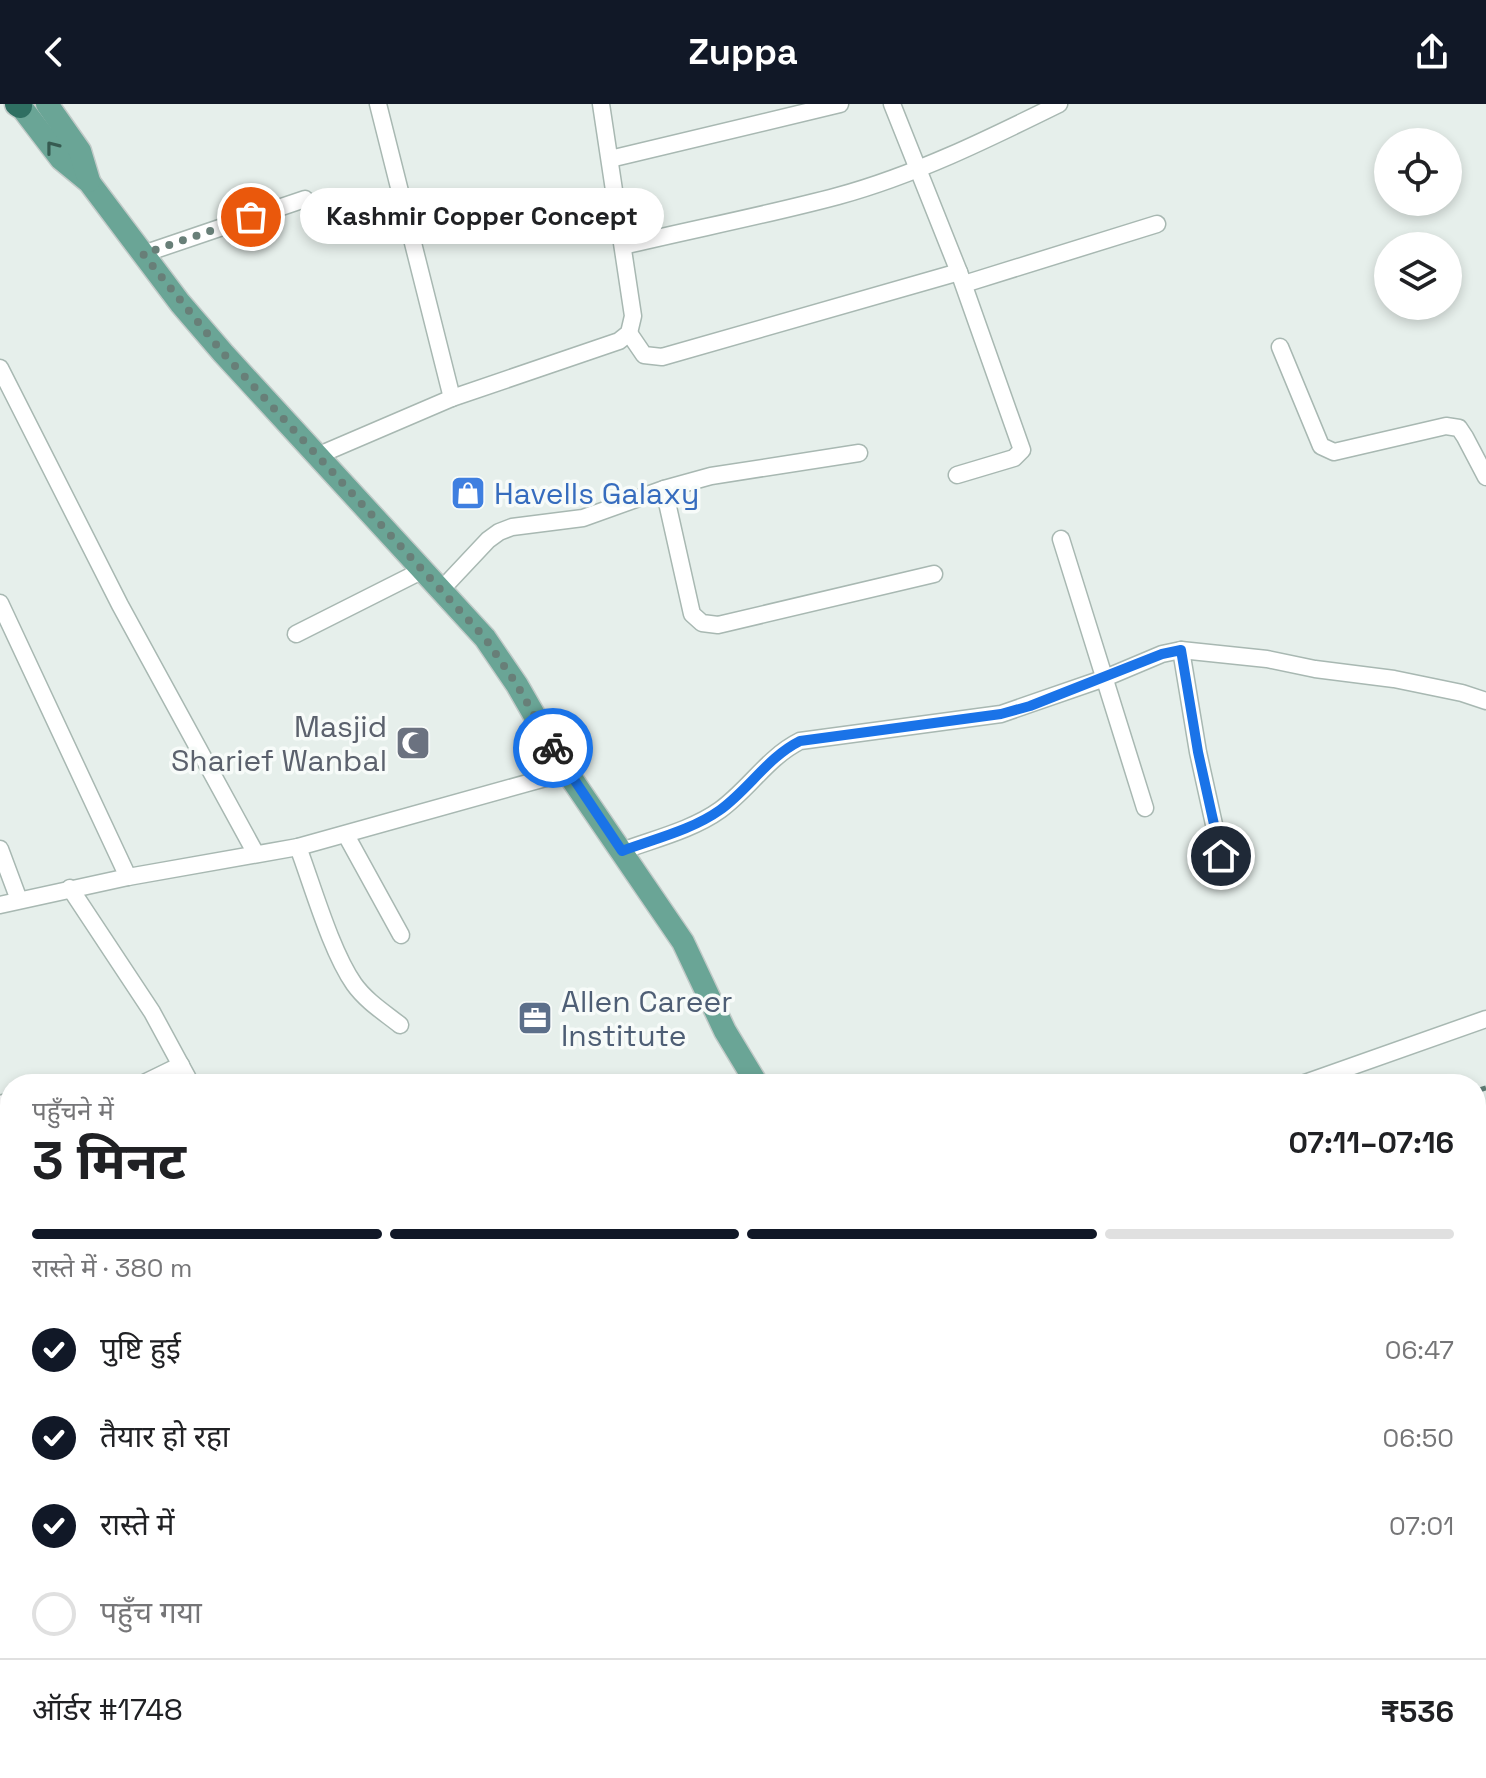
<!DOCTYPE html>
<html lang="hi">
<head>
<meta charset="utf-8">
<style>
  body { margin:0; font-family:"Space Grotesk","Noto Sans Devanagari",sans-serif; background:#f2f2f2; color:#202124; height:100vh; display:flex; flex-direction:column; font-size:30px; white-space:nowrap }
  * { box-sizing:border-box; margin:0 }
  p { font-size:26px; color:#757577 }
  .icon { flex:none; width:44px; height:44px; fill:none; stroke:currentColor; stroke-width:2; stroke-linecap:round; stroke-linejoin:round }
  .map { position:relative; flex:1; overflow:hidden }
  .drawer { position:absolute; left:0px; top:970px; width:1486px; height:704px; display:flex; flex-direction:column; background:#fff; border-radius:32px 32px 0 0; box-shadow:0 4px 12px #0003 }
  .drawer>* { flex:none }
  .fabs { position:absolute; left:1374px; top:24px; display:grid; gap:16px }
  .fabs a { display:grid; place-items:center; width:88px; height:88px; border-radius:50%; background:#fff; box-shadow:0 4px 12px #0003; font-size:40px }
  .pin { position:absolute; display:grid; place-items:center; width:68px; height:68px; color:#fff; margin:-34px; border:4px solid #fff; border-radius:50%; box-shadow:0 2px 8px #0007 }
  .courier { position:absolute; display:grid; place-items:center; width:80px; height:80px; margin:-40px; border:6px solid #1a73e8; border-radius:50%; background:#fff; color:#222; box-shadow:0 2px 10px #0007 }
  .bubble { position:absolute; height:56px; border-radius:28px; background:#fff; box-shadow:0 4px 12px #0003; font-size:26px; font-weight:700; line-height:56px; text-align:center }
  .overview em { font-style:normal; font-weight:700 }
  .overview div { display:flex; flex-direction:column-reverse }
  .overview { display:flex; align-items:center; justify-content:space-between; height:136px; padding:0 32px }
  h1 { font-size:52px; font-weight:700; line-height:60px }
  .bar { display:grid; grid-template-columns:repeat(4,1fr); gap:12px 8px; align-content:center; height:96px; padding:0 32px }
  .bar i { height:10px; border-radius:6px; background:#e0e0e0 }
  .bar .current { background:#111827 }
  .bar p { grid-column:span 4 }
  .line { display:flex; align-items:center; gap:20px; padding:0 32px; border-top:2px solid #e0e0e0 }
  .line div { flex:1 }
  ol { padding:0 32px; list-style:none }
  li { display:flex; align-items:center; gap:24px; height:88px }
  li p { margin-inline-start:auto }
  li .icon { padding:8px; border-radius:50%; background:#111827; color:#fff; stroke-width:4 }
  li:last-child { color:#757577 }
  li i { width:44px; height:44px; border:4px solid #e0e0e0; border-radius:50% }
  header { display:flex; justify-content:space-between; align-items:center; height:104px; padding:0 32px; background:#111827; color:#fff; font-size:36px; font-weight:700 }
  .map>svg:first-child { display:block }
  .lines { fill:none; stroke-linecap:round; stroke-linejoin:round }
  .minor-casing { stroke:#a8b8b2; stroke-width:19 }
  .major-casing { stroke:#c2cac8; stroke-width:25 }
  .highway-casing { stroke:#c2cac8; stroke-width:27 }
  .minor { stroke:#fff; stroke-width:16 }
  .major { stroke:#6aa596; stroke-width:22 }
  .highway { stroke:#2f6f62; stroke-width:24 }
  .rail { stroke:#5f7d75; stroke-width:5; stroke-dasharray:16 8; stroke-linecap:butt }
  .oneway { stroke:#365b51 }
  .done { stroke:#687f78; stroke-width:8; stroke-dasharray:0 14.4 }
  .route { stroke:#1a73e8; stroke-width:10 }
  .labels { text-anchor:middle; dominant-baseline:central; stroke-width:7; stroke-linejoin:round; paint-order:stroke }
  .shop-label { font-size:30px; fill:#366cbe; stroke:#f7fbf9; text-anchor:start }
  .worship-label { font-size:30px; fill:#5b616d; stroke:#f7fbf9; text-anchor:end }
  .service-label { font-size:30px; fill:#4e5e75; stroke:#f7fbf9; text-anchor:start }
</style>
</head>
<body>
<header><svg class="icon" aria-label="back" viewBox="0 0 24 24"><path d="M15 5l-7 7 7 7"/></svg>Zuppa<svg class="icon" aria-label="share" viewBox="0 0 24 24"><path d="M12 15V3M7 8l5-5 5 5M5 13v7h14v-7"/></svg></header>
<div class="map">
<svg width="1486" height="1674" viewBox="0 0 1486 1674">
  <rect width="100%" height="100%" fill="#e6efeb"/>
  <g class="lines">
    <g class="minor-casing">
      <g id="minor">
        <polyline points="378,0 452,294"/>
        <polyline points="610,55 840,0"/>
        <path d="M623,142C694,125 767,111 838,92C915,71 988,35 1059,0"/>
        <polyline points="143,150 305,95"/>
        <polyline points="964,180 1157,120"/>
        <polyline points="629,229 644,251 662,253 959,168 892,0"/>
        <polyline points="1280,243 1321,342 1334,348 1446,322 1459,324 1465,333 1486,373"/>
        <polyline points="0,264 120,501 256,750"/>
        <polyline points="319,351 452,294 619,237 629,229 633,212 601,0"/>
        <polyline points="957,371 1014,354 1022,346 959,168"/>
        <polyline points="664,385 692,510 702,519 718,521 934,470"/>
        <polyline points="1061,435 1145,704"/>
        <polyline points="441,486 488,436 499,428 512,423 583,414 664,385 711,372 859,349"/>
        <polyline points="0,499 128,773"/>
        <polyline points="296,530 423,466"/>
        <polyline points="1181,546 1198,648 1221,752"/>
        <polyline points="346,731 401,831"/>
        <path d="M298,743C313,783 331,847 354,880C366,897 385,909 400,921"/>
        <polyline points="0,745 19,796"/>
        <path d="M622,747C654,735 692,726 720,706C749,685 768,653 800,637L1001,610L1105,574L1162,550L1181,546L1267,555L1315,565L1394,575L1462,589L1486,597"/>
        <polyline points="70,784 152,908 191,980"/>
        <polyline points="0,801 128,773 298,743 567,668"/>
        <polyline points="142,980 181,961"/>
        <polyline points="1302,980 1486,915"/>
        <polyline points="0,1000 10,997"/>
        <polyline points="0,1558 10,1559"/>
        <polyline points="705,1674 705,1664"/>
      </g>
    </g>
    <g class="major-casing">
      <g id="major">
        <polyline points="19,0 61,55 89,78 180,199 223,249 485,534 517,581 567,668 683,838 725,927 757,980"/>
        <polyline points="47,0 80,47 89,77"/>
        <polyline points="930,1674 934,1664"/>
      </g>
    </g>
    <g class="highway-casing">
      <polyline id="highway" points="17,0 20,2"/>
    </g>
    <use href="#minor" class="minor"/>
    <use href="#major" class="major"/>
    <use href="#highway" class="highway"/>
    <g class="rail">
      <polyline points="1476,987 1486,984"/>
      <polyline points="424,1674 434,1664"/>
    </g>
  </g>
  <defs><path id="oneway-chevron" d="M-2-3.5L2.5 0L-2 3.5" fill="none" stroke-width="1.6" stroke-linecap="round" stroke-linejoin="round" transform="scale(2)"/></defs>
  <use class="oneway" href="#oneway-chevron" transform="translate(52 43) rotate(-128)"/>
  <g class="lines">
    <polyline class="done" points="251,113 143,150 223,249 485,534 517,581 553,644"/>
    <path class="route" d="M553,644L622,747C654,735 692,726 720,706C749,685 768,653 800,637L1001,610L1030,602L1162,550L1181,546L1198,648L1221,752"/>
  </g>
  <defs>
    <g id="shop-square" transform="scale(1.8)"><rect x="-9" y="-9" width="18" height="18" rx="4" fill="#3f7fe0" stroke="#f7fbf9"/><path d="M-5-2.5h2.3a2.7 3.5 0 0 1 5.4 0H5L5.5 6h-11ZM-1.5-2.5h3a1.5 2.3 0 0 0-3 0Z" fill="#fff"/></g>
    <g id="mosque-square" transform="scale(1.8)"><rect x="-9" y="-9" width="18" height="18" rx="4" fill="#6b7280" stroke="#f7fbf9"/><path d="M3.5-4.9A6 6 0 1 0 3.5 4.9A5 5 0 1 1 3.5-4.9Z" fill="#fff"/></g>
    <g id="office-square" transform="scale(1.8)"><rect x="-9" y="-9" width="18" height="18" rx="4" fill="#5c6f8a" stroke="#f7fbf9"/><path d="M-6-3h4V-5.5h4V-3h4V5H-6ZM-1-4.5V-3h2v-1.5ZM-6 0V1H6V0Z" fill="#fff"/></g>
  </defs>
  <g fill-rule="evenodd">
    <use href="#shop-square" x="468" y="389"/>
    <use href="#mosque-square" x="413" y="639"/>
    <use href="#office-square" x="535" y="914"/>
  </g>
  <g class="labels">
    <g class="shop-label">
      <text x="494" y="389">Havells Galaxy</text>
    </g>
    <g class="worship-label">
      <text x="387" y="622">Masjid<tspan x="387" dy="34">Sharief Wanbal</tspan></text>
    </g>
    <g class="service-label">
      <text x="561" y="897">Allen Career<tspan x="561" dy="34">Institute</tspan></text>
    </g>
  </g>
</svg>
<div class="fabs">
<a><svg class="icon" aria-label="locate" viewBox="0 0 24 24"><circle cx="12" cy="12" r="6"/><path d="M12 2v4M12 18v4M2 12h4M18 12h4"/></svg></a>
<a><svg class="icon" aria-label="layers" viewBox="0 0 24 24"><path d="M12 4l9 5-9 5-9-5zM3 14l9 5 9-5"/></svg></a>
</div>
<div class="pin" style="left:251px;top:113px;background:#ea580c"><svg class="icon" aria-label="bag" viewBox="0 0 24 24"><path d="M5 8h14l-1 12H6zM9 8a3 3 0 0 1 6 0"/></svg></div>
<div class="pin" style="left:1221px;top:752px;background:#1f2937"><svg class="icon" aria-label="home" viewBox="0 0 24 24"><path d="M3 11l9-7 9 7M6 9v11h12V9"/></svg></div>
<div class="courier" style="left:553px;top:644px"><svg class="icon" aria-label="bike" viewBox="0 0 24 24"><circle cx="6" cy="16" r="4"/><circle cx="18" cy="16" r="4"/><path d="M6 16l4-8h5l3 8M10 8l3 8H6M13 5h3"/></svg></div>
<div class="bubble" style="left:300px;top:84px;width:364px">Kashmir Copper Concept</div>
<section class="drawer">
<div class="overview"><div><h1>3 मिनट</h1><p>पहुँचने में</p></div><em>07:11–07:16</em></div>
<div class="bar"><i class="current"></i><i class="current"></i><i class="current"></i><i></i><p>रास्ते में · 380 m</p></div>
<ol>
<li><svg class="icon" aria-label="check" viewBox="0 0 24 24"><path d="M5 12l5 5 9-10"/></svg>पुष्टि हुई<p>06:47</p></li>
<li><svg class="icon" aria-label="check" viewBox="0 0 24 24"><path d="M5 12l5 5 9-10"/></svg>तैयार हो रहा<p>06:50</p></li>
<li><svg class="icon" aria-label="check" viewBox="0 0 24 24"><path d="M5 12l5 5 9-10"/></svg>रास्ते में<p>07:01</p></li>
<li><i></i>पहुँच गया</li>
</ol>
<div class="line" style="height:104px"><div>ऑर्डर #1748</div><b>₹536</b></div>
</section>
</div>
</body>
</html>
